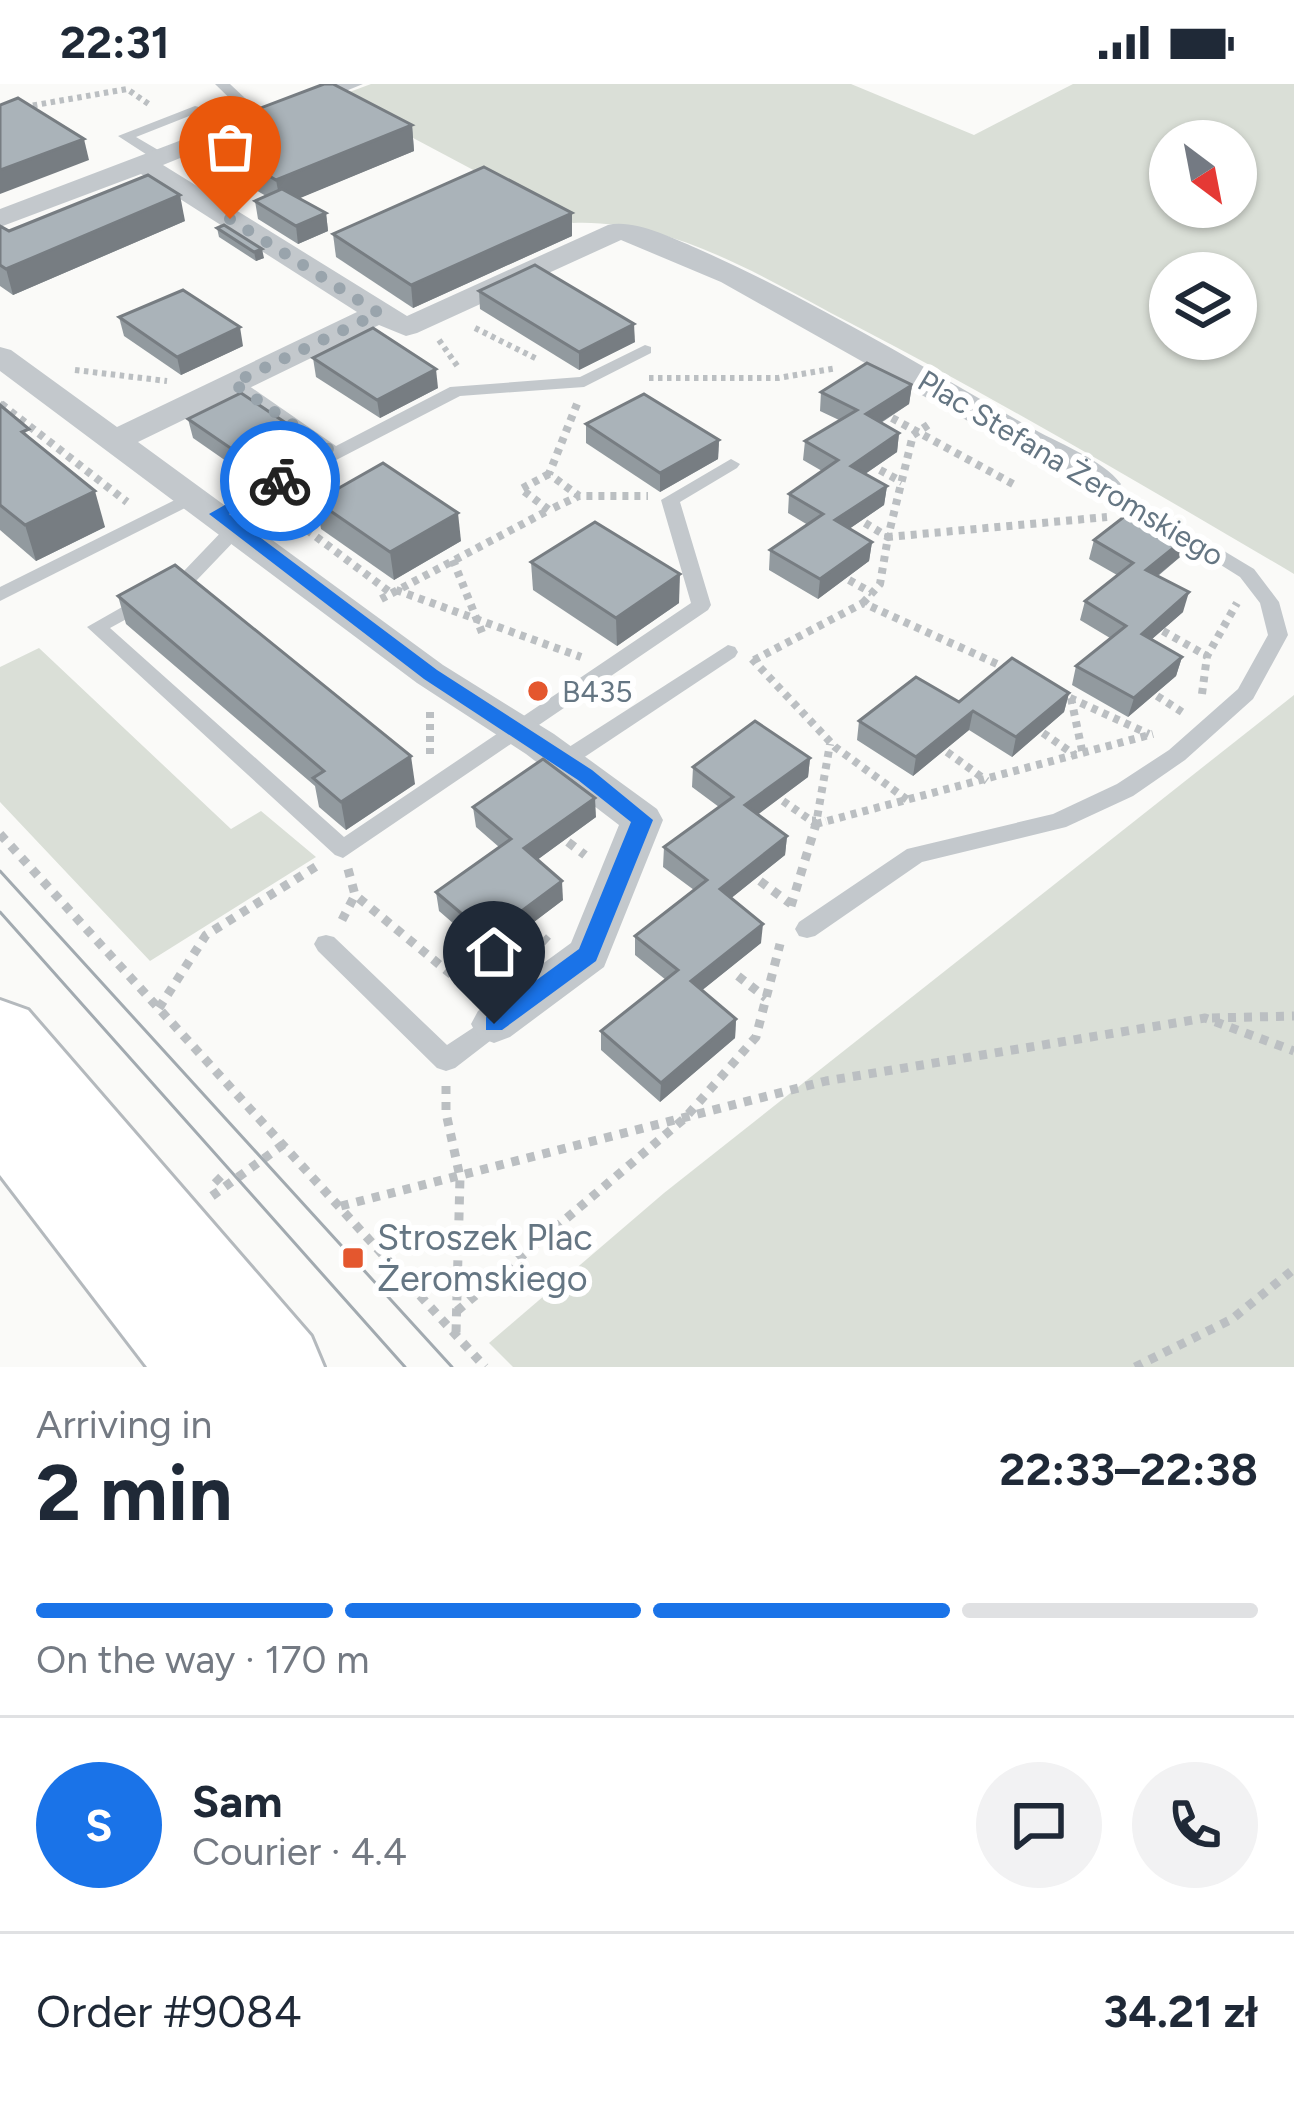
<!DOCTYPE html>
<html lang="en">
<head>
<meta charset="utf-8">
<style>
  body { margin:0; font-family:Figtree,sans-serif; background:#f2f2f3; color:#1f2937; height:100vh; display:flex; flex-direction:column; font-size:45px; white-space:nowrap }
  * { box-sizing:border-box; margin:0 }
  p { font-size:39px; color:#747a83 }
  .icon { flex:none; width:66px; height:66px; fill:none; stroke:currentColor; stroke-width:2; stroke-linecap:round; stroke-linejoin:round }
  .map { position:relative; height:1283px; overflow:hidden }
  .panel { display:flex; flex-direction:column; background:#fff; flex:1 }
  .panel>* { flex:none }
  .needle { width:78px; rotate:148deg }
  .buttons { position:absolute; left:1149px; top:36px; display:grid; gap:24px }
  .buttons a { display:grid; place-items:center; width:108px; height:108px; border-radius:50%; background:#fff; box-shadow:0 3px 9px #0004; font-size:60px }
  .pin { position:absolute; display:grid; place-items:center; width:102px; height:102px; color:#fff; margin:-123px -51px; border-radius:50% 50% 50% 0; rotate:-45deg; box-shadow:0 0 12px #0007 }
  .pin .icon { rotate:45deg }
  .courier { position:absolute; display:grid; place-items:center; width:120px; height:120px; margin:-60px; border:9px solid #1a73e8; border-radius:50%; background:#fff; color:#222; box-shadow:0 3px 15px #0007 }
  .head em { font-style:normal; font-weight:700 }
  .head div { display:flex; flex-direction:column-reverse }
  .head { display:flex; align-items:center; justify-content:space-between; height:204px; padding:0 36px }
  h1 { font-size:78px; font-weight:700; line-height:90px }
  .bar { display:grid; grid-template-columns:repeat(4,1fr); gap:18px 12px; align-content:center; height:144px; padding:0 36px }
  .bar i { height:15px; border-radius:9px; background:#e0e1e3 }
  .bar .current { background:#1a73e8 }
  .bar p { grid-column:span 4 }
  .line { display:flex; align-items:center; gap:30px; padding:0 36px; border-top:3px solid #e0e1e3 }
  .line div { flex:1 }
  .round { display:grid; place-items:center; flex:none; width:126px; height:126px; border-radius:63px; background:#f2f2f3 }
  .status { display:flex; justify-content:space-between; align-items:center; height:84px; padding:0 60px; background:#fff; direction:ltr }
  .status svg { height:33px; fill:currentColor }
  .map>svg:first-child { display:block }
  .green { fill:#dadfd7; fill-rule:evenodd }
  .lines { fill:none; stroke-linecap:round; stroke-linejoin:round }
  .highway-casing { stroke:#b4b9bd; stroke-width:6 }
  .path-far2 { stroke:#bbbfc2; stroke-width:6; stroke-dasharray:4.5 4.5; stroke-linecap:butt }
  .path-far1 { stroke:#bbbfc2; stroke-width:8; stroke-dasharray:6 6; stroke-linecap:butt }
  .path { stroke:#bbbfc2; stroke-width:9; stroke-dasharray:8 8; stroke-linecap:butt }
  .lane { fill:#c3c8cc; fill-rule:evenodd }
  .street { fill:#c3c8cc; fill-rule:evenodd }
  .highway { fill:#fff; fill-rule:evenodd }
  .tram { stroke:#a2aab0; stroke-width:3 }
  .wall { fill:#929a9f }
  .shaded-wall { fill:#777d82 }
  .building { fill:#aab3b9; stroke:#777d82; stroke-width:3 }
  .route { fill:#1a73e8 }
  .done { stroke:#99a4ac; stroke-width:12; stroke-dasharray:0 21.6 }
  .poi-dot { fill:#e4572e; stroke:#fff; stroke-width:4.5 }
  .labels { text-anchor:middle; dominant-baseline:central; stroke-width:12; stroke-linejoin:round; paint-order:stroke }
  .street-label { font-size:30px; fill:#657683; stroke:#fff }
  .poi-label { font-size:30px; fill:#657683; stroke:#fff; text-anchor:start }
  .near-poi-label { font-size:36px; fill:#657683; stroke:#fff; text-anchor:start }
</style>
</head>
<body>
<div class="status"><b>22:31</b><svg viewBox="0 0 49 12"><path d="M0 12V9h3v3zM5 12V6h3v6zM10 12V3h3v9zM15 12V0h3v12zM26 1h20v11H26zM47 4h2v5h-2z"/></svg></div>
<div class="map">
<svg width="1294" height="1283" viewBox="0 0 1294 1283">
  <rect width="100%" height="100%" fill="#fafaf8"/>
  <g class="green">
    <path d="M371,0H851L974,51L1073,0H1294V490C1148,404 1004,319 854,241C767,196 674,135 573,139L336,13ZM1170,57H1236V123H1170ZM1170,189H1236V255H1170Z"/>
    <polygon points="39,564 231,745 261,727 316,773 150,877 0,718 0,583"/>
    <polygon points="1294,611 1294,1283 513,1283 489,1259 664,1109"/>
  </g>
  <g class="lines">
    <g class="highway-casing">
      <polygon id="highway" points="0,916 28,926 311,1252 324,1283 147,1283 0,1091"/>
    </g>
    <g class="path-far2">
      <polyline points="24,23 127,5 150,21"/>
      <polyline points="475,244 537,275"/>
      <polyline points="439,256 458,283"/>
      <polyline points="75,286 167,297"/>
      <polyline points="649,294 778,294 837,284"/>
      <polyline points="0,319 5,323"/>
    </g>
    <g class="path-far1">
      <polyline points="1,320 127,418"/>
      <polyline points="577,320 549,390 579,412 648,412"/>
      <polyline points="892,334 1013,400"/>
      <polyline points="880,386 902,398"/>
      <polyline points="549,390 521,405 549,426 579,412"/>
      <polyline points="278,424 391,509"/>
      <polyline points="865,439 888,453 913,351 931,339"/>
      <polyline points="453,476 483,551"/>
      <polyline points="849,496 872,509"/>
      <polyline points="396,506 581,573"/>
      <polyline points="381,515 549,426"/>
      <polyline points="863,519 880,500 888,453 1107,433"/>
      <polyline points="1163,547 1207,572"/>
      <polyline points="752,575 835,663 909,717"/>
      <polyline points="754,576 863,519 1008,585"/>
      <polyline points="1059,609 1149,650"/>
      <polyline points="1202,610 1207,572 1237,519"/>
      <polyline points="1157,612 1182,628"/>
      <polyline points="1071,614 1083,671"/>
      <polyline points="430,628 430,673"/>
      <polyline points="1043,649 1075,671"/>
      <polyline points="947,668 987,697"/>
      <polyline points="783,717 816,740 830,660"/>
      <polyline points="816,740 1153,650"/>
    </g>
    <g class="path">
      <polyline points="812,737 816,737"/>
      <polyline points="0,750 485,1283"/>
      <polyline points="568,758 585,771"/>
      <polyline points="348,785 355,811 475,910"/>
      <polyline points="760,797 791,820"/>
      <polyline points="791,822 816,740 826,737"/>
      <polyline points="342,836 355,811"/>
      <polyline points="531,843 548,858"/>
      <polyline points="738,892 766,914"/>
      <polyline points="159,924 206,851 317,782"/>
      <polyline points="1212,934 1294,932"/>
      <polyline points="446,1002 446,1029 460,1093 456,1249"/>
      <polyline points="215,1093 225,1103"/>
      <polyline points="212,1112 284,1060"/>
      <polyline points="341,1122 826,997 1205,934 1294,967"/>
      <polyline points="457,1227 685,1034 756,953 780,860"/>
      <polyline points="1135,1283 1232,1235 1294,1185"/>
    </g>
    <g class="lane">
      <polygon points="215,0 230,0 264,32 264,38 254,38"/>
      <polygon points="195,22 207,25 136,53 165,70 165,76 155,76 118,52"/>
      <polygon points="645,261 651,263 651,269 584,303 460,312 224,434 217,436 208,430 322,369 227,303 227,295 239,295 336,362 450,303 580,293"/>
      <polygon points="731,375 740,380 737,384 680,418 711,521 708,526 343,774 335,771 87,543 182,489 227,442 241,442 243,446 241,450 196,497 110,544 344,753 691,519 661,416"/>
      <polygon points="1104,395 1254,485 1279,518 1288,551 1253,615 1185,676 1133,712 1066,743 922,778 815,852 807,854 799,852 795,845 799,838 907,765 1053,730 1117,700 1169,666 1238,605 1268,551 1260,519 1240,493 1098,404 1095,400 1098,396"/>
      <polygon points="193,407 199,409 202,413 199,417 0,517 0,503"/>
      <polygon points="728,561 735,563 738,568 735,573 571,682 555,682 552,677 555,672"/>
      <polygon points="326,851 334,853 447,961 494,930 503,933 506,940 503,947 455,984 446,987 437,984 318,867 314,860 318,853"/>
    </g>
    <path class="street" d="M329,0H363L163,81L407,232L608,141C634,135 672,154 696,164C810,214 919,281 1028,342C1055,358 1103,375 1121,400L1116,407H1092L721,198L621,156L417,249L406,252L379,241L138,358L443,581L554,650L657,725L663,736L604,883L510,953L494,959L478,953L471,940L478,927L571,859L619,741L526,670L417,599L0,287V263L11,266L117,343L357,228L141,90L0,143V125Z"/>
    <use href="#highway" class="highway"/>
    <g class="tram">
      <polyline points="0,787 452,1283"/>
      <polyline points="0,828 405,1283"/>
    </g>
  </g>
  <g class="wall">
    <polygon points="250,28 412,41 414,67 299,114 326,129 328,147 298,160 258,135 255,117 266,112 207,78 203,53 251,34"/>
    <polygon points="185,137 13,211 0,202 0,142 9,147"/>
    <polygon points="217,144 264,174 256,177 219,153"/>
    <polygon points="333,150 572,152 413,224 336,173"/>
    <polygon points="479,207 635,258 579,286 480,225"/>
    <polygon points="119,233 243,262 181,291 124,252"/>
    <polygon points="313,274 438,304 380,334 316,293"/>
    <polygon points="912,301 909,320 881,339 899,349 897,368 865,390 887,402 884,421 849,445 872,458 869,477 818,515 769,486 770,466 808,441 788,429 789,410 822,387 803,376 805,357 839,336 820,327 821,308"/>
    <polygon points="0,321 33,357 105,443 36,477 0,446"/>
    <polygon points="188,335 298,347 302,366 249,393 193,354"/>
    <polygon points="586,340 719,356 718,375 660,408 586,359"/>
    <polygon points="316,417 461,457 394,496 321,445"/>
    <polygon points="1192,449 1186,468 1158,492 1183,528 1152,555 1182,573 1176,592 1128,633 1072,601 1076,582 1110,554 1080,536 1085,517 1117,491 1089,475 1094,456"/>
    <polygon points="531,478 679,519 617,562 533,506"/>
    <polygon points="118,512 415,700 346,746 319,723 315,702 126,540"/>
    <polygon points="1069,609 1064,628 1012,673 969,646 913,692 857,656 859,637 959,618"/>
    <polygon points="810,674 808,693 758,730 787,752 785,771 731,814 761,859 702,906 736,935 735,954 660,1018 601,966 601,947 666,896 635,871 635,852 694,806 663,783 664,763 719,723 692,703 693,683"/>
    <polygon points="473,723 596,733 537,776 563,816 490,871 439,827 436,808 499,763 476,743"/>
  </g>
  <g class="shaded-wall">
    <polygon points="412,41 414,67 281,122 276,96"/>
    <polygon points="84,55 89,76 0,110 0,86"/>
    <polygon points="180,111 185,137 13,211 6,185"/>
    <polygon points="326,129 328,147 298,160 296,142"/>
    <polygon points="572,129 572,152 413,224 411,201"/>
    <polygon points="262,165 264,174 256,177 254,168"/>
    <polygon points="634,240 635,258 579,286 579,268"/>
    <polygon points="240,243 243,262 181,291 177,273"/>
    <polygon points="436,285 438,304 380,334 377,316"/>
    <polygon points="912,301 909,320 864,349 866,330"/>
    <polygon points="298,347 302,366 249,393 245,374"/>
    <polygon points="899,349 897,368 849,401 851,382"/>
    <polygon points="719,356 718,375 660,408 660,389"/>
    <polygon points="887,402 884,421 833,456 835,436"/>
    <polygon points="95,407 105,443 36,477 25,441"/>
    <polygon points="458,429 461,457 394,496 390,468"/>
    <polygon points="1192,449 1186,468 1141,505 1146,486"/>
    <polygon points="872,458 869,477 818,515 820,495"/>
    <polygon points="680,490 679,519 617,562 616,534"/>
    <polygon points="1189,508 1183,528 1136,569 1142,550"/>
    <polygon points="1182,573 1176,592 1128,633 1134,614"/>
    <polygon points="1069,609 1064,628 1012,673 1016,653"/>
    <polygon points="973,627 969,646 913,692 916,673"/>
    <polygon points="411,672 415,700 346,746 341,718"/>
    <polygon points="810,674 808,693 744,741 745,721"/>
    <polygon points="595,714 596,733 526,784 524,764"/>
    <polygon points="787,752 785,771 719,824 720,805"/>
    <polygon points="562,797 563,816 490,871 488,852"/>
    <polygon points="763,840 761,859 690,916 691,897"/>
    <polygon points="736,935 735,954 660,1018 661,999"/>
  </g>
  <g class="building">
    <polygon points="324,0 333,0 412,41 276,96 203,53 258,32 250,28"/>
    <polygon points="18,14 84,55 0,86 0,21"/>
    <polygon points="484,83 572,129 411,201 333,150"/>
    <polygon points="148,91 180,111 6,185 0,181 0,142 9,147"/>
    <polygon points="282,105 326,129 296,142 255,117"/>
    <polygon points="224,141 262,165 254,168 217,144"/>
    <polygon points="535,181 634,240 579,268 479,207"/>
    <polygon points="183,206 240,243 177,273 119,233"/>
    <polygon points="373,244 436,285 377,316 313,274"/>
    <polygon points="867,279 912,301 866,330 899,349 851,382 887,402 835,436 872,458 820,495 770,466 823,430 789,410 838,376 805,357 857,326 821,308"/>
    <polygon points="241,309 298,347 245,374 188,335"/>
    <polygon points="644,310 719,356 660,389 586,340"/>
    <polygon points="0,321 29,345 22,348 95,407 25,441 0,421"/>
    <polygon points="383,379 458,429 390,468 316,417"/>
    <polygon points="1138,422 1192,449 1146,486 1189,508 1142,550 1182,573 1134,614 1076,582 1126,542 1085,517 1133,479 1094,456"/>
    <polygon points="595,438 680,490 616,534 531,478"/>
    <polygon points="175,481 411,672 341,718 313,694 324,687 118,512"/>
    <polygon points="1012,574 1069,609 1016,653 973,627 916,673 859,637 916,593 959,618"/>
    <polygon points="755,637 810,674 745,721 787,752 720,805 763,840 691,897 736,935 661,999 601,947 678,886 635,852 707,796 664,763 733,713 693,683"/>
    <polygon points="543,675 595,714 524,764 562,797 488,852 436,808 511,755 473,723"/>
  </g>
  <polygon class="route" points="274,393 288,397 229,430 437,586 592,686 653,736 596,877 502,946 486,946 486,933 579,865 631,738 578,696 424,595 209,430"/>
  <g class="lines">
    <polyline class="done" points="230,135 379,229 233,299 334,369 280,397"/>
  </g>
  <g class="poi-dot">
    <circle cx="538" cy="607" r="12"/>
    <rect x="341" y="1162" width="24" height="24" rx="6"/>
  </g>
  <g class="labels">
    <g class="street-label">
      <text transform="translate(1071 384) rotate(31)">Plac Stefana Żeromskiego</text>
    </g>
    <g class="poi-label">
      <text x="562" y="607">B435</text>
    </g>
    <g class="near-poi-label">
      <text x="377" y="1153">Stroszek Plac<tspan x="377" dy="41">Żeromskiego</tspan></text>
    </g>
  </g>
</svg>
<div class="buttons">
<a><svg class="needle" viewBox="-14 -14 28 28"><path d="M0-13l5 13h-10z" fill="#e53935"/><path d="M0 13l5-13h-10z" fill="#747a83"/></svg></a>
<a><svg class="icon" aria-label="layers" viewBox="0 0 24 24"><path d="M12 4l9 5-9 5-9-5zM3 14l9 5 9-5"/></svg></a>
</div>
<div class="pin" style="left:230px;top:135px;background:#ea580c"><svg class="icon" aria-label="bag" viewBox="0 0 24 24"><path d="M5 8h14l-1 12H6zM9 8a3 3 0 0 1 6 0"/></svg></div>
<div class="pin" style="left:494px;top:940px;background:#1f2937"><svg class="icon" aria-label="home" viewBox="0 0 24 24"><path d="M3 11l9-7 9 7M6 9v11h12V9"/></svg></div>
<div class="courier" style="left:280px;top:397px"><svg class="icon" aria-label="bike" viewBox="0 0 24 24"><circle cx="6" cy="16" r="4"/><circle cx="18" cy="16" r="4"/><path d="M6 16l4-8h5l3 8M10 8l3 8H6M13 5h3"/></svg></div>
</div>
<section class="panel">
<div class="head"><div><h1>2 min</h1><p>Arriving in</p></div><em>22:33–22:38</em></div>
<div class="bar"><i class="current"></i><i class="current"></i><i class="current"></i><i></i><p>On the way · 170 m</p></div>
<div class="line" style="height:216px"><b class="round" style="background:#1a73e8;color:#fff">S</b><div><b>Sam</b><p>Courier · 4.4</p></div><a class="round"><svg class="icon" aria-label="chat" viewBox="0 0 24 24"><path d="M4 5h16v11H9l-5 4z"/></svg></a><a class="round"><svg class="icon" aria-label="phone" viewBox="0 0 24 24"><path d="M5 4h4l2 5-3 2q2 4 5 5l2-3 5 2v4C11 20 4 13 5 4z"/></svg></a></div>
<div class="line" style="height:156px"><div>Order #9084</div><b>34.21 zł</b></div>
</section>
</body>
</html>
